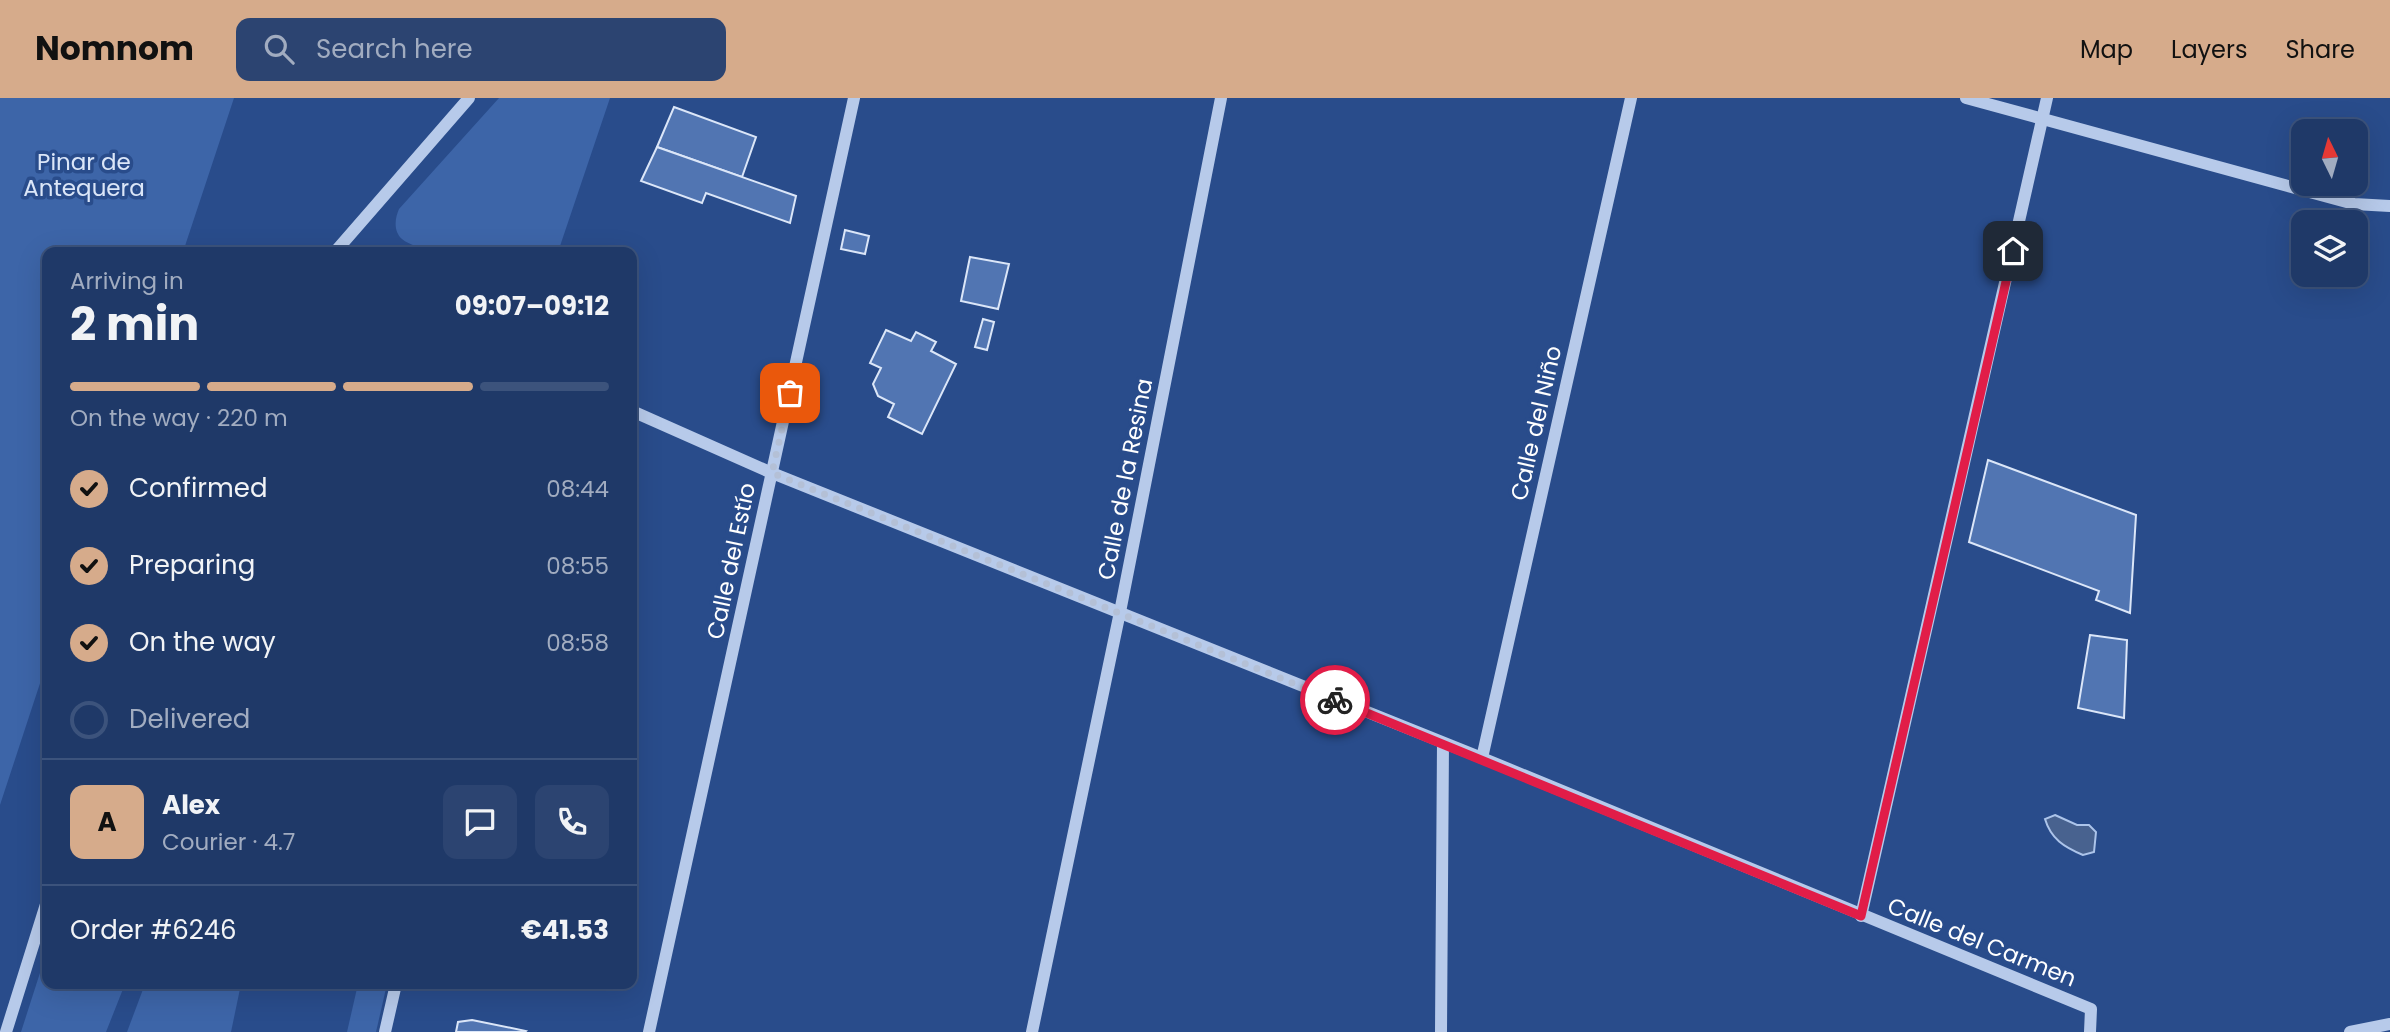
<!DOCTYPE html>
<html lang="en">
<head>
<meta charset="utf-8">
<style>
  body { margin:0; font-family:Poppins,sans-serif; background:#2c4471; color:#f1f3f6; height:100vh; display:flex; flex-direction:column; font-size:26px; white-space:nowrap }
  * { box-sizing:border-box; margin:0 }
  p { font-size:23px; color:#a1acc0 }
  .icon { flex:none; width:38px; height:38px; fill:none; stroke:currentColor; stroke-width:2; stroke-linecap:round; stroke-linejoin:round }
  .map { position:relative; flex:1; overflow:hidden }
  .sheet { position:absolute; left:42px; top:149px; width:595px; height:742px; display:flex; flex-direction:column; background:#1f3968; border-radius:14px; box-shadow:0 7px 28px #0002,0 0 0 2px #3c537c }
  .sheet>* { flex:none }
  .needle { width:46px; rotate:355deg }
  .controls { position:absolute; left:2291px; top:21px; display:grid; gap:14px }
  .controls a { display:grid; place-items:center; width:77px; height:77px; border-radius:14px; background:#1f3968; box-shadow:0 7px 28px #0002,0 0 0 2px #3c537c; font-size:35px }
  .pin { position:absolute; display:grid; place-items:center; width:60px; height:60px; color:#fff; margin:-30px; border-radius:14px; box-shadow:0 4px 10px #0006 }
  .courier { position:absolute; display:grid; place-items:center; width:70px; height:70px; margin:-35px; border:5px solid #e11d48; border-radius:50%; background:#fff; color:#222; box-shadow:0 2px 9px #0007 }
  .summary em { font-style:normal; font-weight:700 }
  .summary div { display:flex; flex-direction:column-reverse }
  .summary { display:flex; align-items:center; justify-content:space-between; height:119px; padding:0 28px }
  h1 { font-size:46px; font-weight:700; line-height:52px }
  .bar { display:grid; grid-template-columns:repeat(4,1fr); gap:10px 7px; align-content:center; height:84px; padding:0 28px }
  .bar i { height:9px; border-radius:5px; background:#3c537c }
  .bar .current { background:#d6ab8b }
  .bar p { grid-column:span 4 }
  .line { display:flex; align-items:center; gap:18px; padding:0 28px; border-top:2px solid #3c537c }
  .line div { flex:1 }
  .round { display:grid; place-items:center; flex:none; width:74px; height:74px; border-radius:14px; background:#2c4471 }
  ol { padding:0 28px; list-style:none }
  li { display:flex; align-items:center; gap:21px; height:77px }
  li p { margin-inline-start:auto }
  li .icon { padding:7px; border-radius:50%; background:#d6ab8b; color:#111; stroke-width:4 }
  li:last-child { color:#a1acc0 }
  li i { width:38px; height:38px; border:4px solid #3c537c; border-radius:50% }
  header { display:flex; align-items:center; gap:42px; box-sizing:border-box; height:98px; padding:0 35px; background:#d6ab8b; color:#111 }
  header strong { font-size:33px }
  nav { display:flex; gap:38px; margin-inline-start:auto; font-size:24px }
  .search { width:490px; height:63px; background:#2c4471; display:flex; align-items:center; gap:18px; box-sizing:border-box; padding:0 24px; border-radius:14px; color:#a1acc0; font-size:26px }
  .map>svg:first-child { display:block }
  .green { fill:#3d65a8 }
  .water { fill:#48628f; stroke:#acc4ea; stroke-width:2 }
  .building { fill:#5175b2; stroke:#dbe6f8; stroke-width:2 }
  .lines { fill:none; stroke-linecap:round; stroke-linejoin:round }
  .minor { stroke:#b7caea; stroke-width:12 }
  .done { stroke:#b4c0d6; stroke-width:7; stroke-dasharray:0 12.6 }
  .route { stroke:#e11d48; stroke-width:9 }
  .labels { text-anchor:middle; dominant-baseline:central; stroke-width:7; stroke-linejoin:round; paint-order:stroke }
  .park-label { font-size:23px; fill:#dbe6f8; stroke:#294c8b }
  .street-label { font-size:23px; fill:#fff; stroke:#294c8b }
</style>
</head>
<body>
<header>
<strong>Nomnom</strong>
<div class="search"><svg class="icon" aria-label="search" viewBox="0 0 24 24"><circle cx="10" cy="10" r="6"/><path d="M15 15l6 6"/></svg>Search here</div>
<nav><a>Map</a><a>Layers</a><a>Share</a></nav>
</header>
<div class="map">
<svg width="2390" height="934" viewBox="0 0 2390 934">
  <rect width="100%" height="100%" fill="#294c8b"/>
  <g class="green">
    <polygon points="0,0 234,0 183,154 47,154 47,564 0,707"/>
    <path d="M499,0H610L558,154C523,154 427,162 402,141C393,133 395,120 399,111Z"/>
    <polygon points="47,853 47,886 125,886 106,934 21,934"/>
    <polygon points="145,886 241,886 231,934 127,934"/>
    <polygon points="358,886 387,886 376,934 347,934"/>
  </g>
  <path class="water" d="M2055,717L2077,727H2089L2096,734L2094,754L2083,757C2064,749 2051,741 2045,721Z"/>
  <g class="building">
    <polygon points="674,9 756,39 742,79 657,49"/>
    <polygon points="657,49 796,98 790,125 706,95 702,105 641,83"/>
    <polygon points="845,132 869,138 865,156 841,151"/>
    <polygon points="970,159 1009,166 998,211 961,203"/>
    <polygon points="983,221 994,224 987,252 975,249"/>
    <polygon points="886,232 911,243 916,234 936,244 931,253 956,266 922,336 888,319 894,306 878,298 873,286 881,270 870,265"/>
    <polygon points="1988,362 2136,417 2130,515 2096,502 2099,493 1969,444"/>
    <polygon points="2090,537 2127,542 2124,620 2078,610"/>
    <polygon points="472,922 526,933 525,934 456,934 458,924"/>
  </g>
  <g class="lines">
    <g class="minor">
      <polyline points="1966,0 2354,106 2390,108"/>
      <polyline points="335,154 469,0"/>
      <polyline points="632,313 772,375 1482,660 2091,911 2090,934"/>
      <polyline points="1482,660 1631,0"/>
      <polyline points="1861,818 2047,0"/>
      <polyline points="6,934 47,803"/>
      <polyline points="385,934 396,886"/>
      <polyline points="649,934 854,0"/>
      <polyline points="1032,934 1120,514 1221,0"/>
      <polyline points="1441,934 1443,645"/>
      <polyline points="2350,934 2390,926"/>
    </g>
  </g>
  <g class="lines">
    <polyline class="done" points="790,295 772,375 1335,602"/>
    <polyline class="route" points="1335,602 1861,818 2013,153"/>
  </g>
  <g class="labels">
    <g class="park-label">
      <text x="84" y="64">Pinar de<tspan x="84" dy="26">Antequera</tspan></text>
    </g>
    <g class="street-label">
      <text transform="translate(1536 325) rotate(-77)">Calle del Niño</text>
      <text transform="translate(1125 381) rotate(-79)">Calle de la Resina</text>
      <text transform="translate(731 463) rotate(-78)">Calle del Estío</text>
      <text transform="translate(1982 844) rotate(22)">Calle del Carmen</text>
    </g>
  </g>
</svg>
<div class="controls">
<a><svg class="needle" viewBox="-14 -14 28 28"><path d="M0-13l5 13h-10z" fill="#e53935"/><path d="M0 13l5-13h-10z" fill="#a1acc0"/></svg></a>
<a><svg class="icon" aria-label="layers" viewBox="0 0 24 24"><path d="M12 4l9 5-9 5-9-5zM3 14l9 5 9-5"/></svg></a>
</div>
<div class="pin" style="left:790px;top:295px;background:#ea580c"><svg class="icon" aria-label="bag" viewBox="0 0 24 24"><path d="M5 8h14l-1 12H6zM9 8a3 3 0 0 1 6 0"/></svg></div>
<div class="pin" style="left:2013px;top:153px;background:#1f2937"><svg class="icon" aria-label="home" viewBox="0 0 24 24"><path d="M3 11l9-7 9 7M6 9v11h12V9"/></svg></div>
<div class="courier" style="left:1335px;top:602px"><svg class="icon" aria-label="bike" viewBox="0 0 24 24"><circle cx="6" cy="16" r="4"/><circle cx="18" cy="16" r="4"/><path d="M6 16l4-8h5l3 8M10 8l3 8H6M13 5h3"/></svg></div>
<section class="sheet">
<div class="summary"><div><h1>2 min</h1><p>Arriving in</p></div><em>09:07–09:12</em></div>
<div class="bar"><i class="current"></i><i class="current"></i><i class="current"></i><i></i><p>On the way · 220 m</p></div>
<ol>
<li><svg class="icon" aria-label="check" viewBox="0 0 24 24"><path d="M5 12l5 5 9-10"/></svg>Confirmed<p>08:44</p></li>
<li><svg class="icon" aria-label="check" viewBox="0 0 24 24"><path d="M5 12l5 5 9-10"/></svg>Preparing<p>08:55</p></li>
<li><svg class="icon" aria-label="check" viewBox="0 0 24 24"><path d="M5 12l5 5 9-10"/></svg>On the way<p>08:58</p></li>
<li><i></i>Delivered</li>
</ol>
<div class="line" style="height:126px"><b class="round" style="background:#d6ab8b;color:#111">A</b><div><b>Alex</b><p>Courier · 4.7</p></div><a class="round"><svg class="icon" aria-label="chat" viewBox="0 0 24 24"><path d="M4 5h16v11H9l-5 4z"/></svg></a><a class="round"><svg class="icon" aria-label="phone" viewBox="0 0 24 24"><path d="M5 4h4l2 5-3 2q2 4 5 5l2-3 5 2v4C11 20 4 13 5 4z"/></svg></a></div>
<div class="line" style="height:91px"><div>Order #6246</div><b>€41.53</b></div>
</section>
</div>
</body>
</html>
